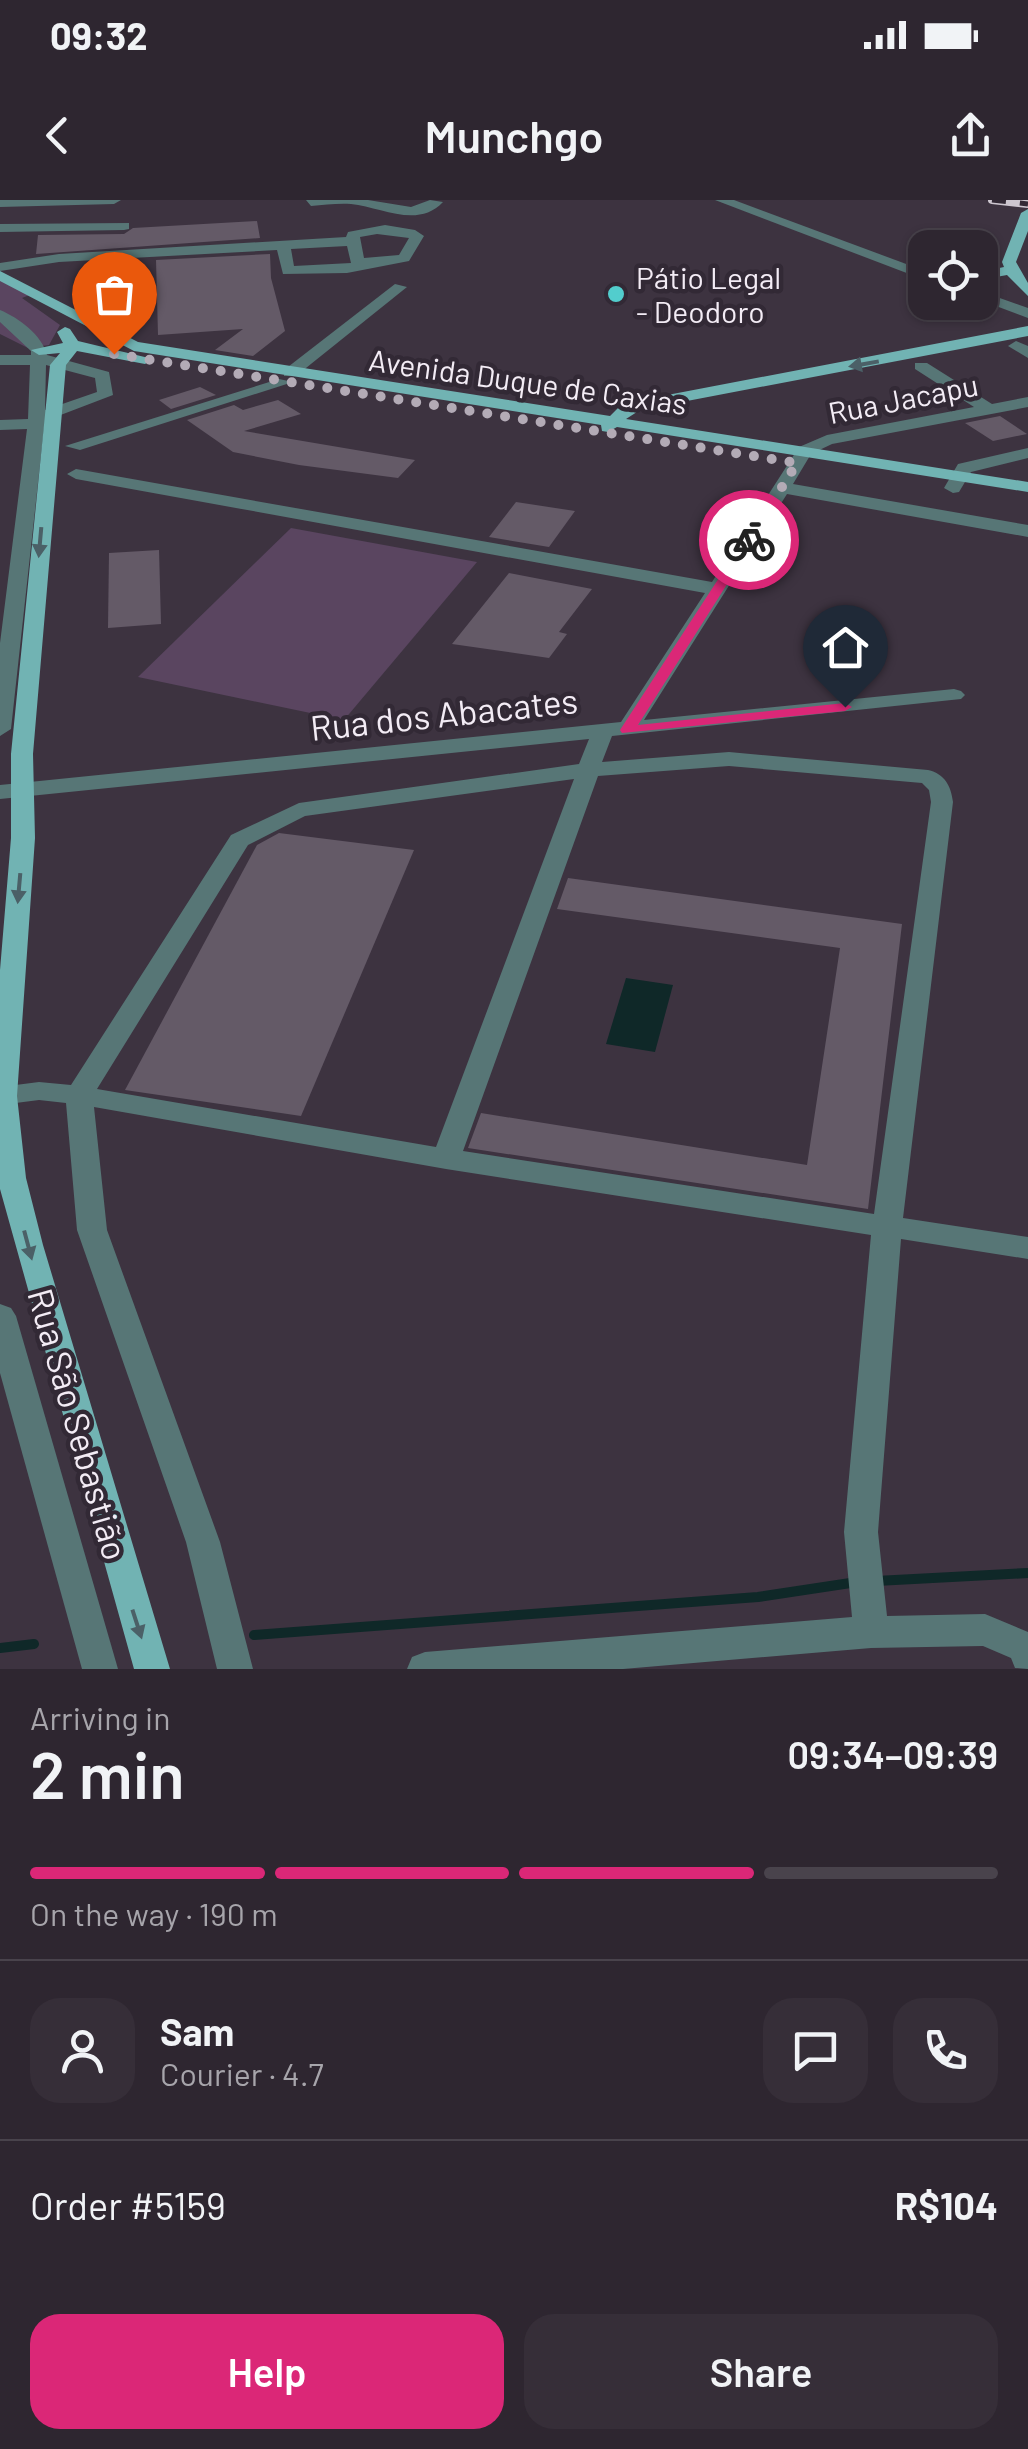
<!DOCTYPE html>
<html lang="en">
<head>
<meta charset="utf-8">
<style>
  body { margin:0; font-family:Barlow,sans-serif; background:#362e38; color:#f1f3f6; height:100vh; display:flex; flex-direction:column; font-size:38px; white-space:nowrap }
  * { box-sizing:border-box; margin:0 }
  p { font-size:32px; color:#a7a5ab }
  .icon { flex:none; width:55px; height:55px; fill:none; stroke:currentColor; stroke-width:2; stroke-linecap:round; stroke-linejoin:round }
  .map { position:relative; height:1469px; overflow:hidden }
  .details { display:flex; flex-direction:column; background:#2e2630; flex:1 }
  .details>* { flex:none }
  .fabs { position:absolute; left:908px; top:30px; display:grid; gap:20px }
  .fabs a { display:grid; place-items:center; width:90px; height:90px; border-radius:20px; background:#2e2630; box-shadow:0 2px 8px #0004,0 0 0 2px #49434c; font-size:50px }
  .pin { position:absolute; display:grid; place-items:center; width:85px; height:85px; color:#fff; margin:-102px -42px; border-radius:50% 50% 50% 0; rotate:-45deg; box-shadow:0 0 10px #0007 }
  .pin .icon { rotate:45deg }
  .courier { position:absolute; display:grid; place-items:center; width:100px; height:100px; margin:-50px; border:8px solid #db2777; border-radius:50%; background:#fff; color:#222; box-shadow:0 2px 12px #0007 }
  .headline em { font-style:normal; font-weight:600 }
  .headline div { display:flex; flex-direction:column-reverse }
  .headline { display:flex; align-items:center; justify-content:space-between; height:170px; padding:0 30px }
  h1 { font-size:65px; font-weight:600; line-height:75px }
  .bar { display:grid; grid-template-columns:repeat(4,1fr); gap:15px 10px; align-content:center; height:120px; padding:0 30px }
  .bar i { height:12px; border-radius:8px; background:#49434c }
  .bar .active { background:#db2777 }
  .bar p { grid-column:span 4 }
  .line { display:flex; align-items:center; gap:25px; padding:0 30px; border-top:2px solid #49434c }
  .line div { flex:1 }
  .round { display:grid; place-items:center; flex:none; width:105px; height:105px; border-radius:30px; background:#362e38 }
  .action { display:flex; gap:20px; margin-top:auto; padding:20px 30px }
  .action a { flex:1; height:115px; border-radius:30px; background:#db2777; color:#fff; font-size:40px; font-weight:600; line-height:115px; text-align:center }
  .action a+a { background:#362e38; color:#f1f3f6 }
  .status { display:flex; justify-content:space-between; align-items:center; height:70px; padding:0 50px; background:#2e2630; direction:ltr }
  .status svg { height:28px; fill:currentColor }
  header { display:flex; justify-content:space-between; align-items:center; height:130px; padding:0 30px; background:#2e2630; font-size:45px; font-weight:600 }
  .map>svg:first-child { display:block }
  .green { fill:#5a4560 }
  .water { fill:#0f2828 }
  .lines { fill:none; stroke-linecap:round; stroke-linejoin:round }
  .stream { stroke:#0f2828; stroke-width:10 }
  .building { fill:#645a67 }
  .minor { fill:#577676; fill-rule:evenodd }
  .major { fill:#71b3b3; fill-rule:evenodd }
  .rail-casing { stroke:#cdc6cf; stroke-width:8 }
  .rail { stroke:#322935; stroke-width:5; stroke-dasharray:14; stroke-linecap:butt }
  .oneway { fill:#4b6067 }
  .route { fill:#db2777 }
  .done { stroke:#b3abb6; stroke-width:10; stroke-dasharray:0 18 }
  .poi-dot { fill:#52cdcd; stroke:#322935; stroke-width:4 }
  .labels { text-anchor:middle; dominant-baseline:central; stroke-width:9; stroke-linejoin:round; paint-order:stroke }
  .far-poi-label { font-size:30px; fill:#f3ecf5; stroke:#322935; text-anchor:start }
  .far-street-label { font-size:30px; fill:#f3ecf5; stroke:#322935 }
  .street-label { font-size:35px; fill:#f3ecf5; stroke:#322935 }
</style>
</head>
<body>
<div class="status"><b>09:32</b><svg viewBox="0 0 49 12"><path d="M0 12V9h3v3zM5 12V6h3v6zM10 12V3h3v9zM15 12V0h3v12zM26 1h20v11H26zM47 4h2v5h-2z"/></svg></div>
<header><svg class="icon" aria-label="back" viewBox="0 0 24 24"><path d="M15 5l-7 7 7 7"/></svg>Munchgo<svg class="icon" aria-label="share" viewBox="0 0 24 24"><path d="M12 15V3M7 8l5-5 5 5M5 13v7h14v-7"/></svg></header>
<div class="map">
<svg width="1028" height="1469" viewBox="0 0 1028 1469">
  <rect width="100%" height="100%" fill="#3d3340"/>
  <g class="green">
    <polygon points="0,76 32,94 22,98 60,125 49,145 28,148 0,134"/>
    <polygon points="291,328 477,362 344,520 138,477"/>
  </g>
  <polygon class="water" points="626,778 673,785 655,852 606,844"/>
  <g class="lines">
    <g class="stream">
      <polyline points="876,1381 1028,1373"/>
      <polyline points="254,1435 758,1397 857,1382"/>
      <polyline points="0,1448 34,1444"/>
    </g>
  </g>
  <g class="building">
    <polygon points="257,21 260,38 36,54 38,35 124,34 133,28"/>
    <polygon points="270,54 271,78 285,131 253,156 215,150 243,129 158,135 156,60"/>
    <polygon points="200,187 216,195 171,209 159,200"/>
    <polygon points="278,200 301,214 244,231 415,260 398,278 299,265 233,252 187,220 234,205 243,210"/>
    <polygon points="1000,216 1027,234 993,241 965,223"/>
    <polygon points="516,302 575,311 549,347 489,337"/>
    <polygon points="159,350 161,424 108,428 109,353"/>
    <polygon points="509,373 592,389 559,432 567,434 549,458 452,444"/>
    <polygon points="279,633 414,650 301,916 125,890 257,645"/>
    <polygon points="568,678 902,724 868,1009 468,948 481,913 807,965 840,748 557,709"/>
  </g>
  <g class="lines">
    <g class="minor">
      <polygon points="0,0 121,0 114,4 0,7"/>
      <path d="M306,0H368L411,7L430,0L443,2C418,29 381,7 351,4C338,3 324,5 311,6Z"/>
      <polygon points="715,0 734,0 925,71 925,80"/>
      <polygon points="129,23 129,29 124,30 0,32 0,24"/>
      <path d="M385,25L415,30L424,36L409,61L347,73L283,74L277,50L59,62L0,71V63L59,54L346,37L348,32ZM377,34L409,38L399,55L364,58L360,37ZM347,46L351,63L294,66L291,49Z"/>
      <polygon points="395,84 407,87 296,176 284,176 284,170"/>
      <polygon points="980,91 1028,108 1028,118 980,100"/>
      <path d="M0,110C19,118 42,135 47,155L109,172L113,195L58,216L45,214V218L58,223L44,228L11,529L0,536V443L27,229L0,230V220L28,219L30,165H0V155H31V151L0,122ZM46,165L95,178L97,192L45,210Z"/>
      <polygon points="1016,141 1028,146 1028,158 1008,146"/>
      <path d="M915,163H927L992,204L1028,197V207L832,244L811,254L793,284L1028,325V337L787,294L644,520L954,489L961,491L965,495L961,499L612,536L602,562L729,552L928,570C945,574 951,586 953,602L903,1018L1028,1037V1059L901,1039L878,1332L887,1416L985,1414L1028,1432V1469L1015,1468L1011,1458L983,1446L871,1448L623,1469H407L412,1457L425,1452L852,1417L844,1332L871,1035L446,969L94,907L107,1030L220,1342L253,1469H217L186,1342L77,1030L66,903L39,900L0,905V887L39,882L71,885L231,635L299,603L579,564L589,539L0,599V585L621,522L705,393L76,279L67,274L76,269L712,382L799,247L827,235L974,207L915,169ZM729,566L922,583L929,590L931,602L874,1014L463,951L598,576ZM574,579L436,947L97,889L248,645L305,616Z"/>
      <polygon points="279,179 293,182 80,250 65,246"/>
      <polygon points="1028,248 1028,258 971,272 959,292 953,293 944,288 958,264"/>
      <polygon points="0,1104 11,1108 16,1116 118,1469 82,1469 0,1173"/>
    </g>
    <g class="major">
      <polygon points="1028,9 1028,31 1016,62 1028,83 1028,96 1007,75 980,80 980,72 1004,67 1002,62 1021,13"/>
      <polygon points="0,71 138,142 610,216 620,206 636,201 1028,126 1028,136 640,210 626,219 1028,282 1028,292 617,227 608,232 602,231 601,225 134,151 0,81"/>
      <polygon points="65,127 70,129 78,141 153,159 145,164 77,151 66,165 33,554 35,638 17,896 26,978 43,1045 170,1469 134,1469 0,989 0,770 11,638 11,554 50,165 60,153 39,155 31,150 63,143 57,132"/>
    </g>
    <g class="rail-casing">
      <polyline id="rail" points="992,0 1028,4"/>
    </g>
    <use href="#rail" class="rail"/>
  </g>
  <defs><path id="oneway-solid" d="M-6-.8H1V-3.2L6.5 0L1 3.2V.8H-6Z" transform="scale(2.5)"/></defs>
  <g class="oneway">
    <use href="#oneway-solid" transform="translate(864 164) rotate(170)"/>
    <use href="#oneway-solid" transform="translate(40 342) rotate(95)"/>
    <use href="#oneway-solid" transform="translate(19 688) rotate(95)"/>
    <use href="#oneway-solid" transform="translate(28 1045) rotate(75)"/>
    <use href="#oneway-solid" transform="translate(137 1424) rotate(72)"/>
  </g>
  <polygon class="route" points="745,338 755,340 638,525 845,503 852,507 845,511 622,533 620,530"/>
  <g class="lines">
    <polyline class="done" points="114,154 797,263 749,340"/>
  </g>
  <circle class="poi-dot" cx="616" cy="94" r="10"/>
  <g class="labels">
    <g class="far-poi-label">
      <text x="636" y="77">Pátio Legal<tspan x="636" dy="34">- Deodoro</tspan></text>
    </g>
    <g class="far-street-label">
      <text transform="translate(528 181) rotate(8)">Avenida Duque de Caxias</text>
      <text transform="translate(903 198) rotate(-11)">Rua Jacapu</text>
    </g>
    <g class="street-label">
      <text transform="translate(444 513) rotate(-6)">Rua dos Abacates</text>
      <text transform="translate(79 1224) rotate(74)">Rua São Sebastião</text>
    </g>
  </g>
</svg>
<div class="fabs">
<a><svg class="icon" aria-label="locate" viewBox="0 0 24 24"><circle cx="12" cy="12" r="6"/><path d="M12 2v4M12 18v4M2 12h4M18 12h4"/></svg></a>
</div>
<div class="pin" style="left:114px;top:154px;background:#ea580c"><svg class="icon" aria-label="bag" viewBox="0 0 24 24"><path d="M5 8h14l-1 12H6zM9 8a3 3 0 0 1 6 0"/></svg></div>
<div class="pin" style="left:845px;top:507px;background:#1f2937"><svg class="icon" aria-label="home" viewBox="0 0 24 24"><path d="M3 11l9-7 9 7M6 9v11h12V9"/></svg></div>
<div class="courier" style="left:749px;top:340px"><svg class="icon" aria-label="bike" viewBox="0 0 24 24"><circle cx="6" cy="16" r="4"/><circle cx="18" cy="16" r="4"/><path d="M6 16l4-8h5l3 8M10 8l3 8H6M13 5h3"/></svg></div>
</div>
<section class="details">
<div class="headline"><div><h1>2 min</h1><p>Arriving in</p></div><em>09:34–09:39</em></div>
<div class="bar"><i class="active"></i><i class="active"></i><i class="active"></i><i></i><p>On the way · 190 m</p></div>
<div class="line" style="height:180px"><a class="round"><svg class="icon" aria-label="person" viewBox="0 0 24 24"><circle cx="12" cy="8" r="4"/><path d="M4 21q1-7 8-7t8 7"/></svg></a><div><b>Sam</b><p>Courier · 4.7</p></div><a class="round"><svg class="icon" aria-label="chat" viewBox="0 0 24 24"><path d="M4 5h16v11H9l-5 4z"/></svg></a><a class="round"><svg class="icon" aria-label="phone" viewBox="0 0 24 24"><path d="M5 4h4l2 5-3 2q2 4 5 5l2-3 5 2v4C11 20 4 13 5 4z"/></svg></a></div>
<div class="line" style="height:130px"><div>Order #5159</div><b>R$104</b></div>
<div class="action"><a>Help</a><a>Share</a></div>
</section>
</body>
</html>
